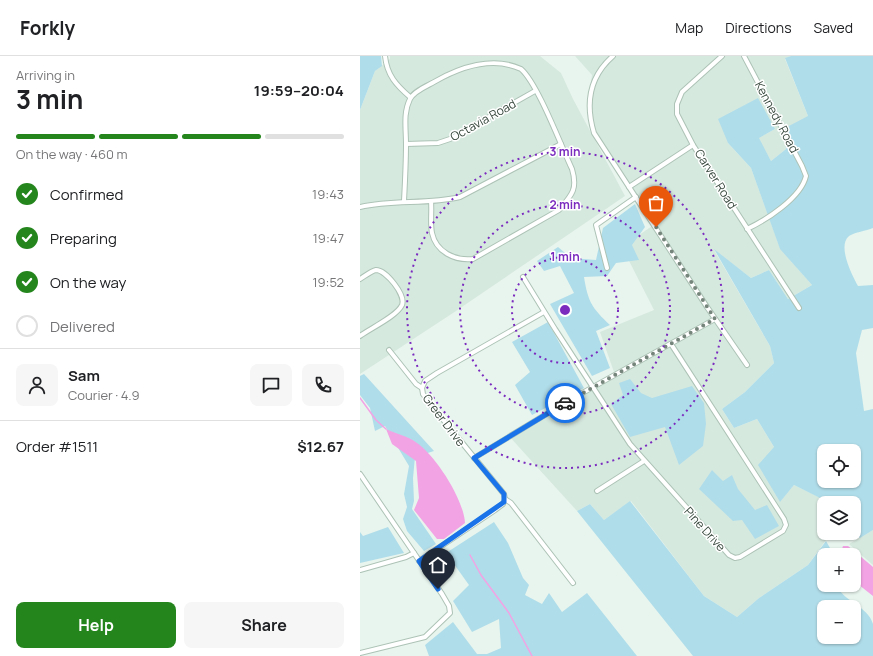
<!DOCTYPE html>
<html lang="en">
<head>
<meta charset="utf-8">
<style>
  body { margin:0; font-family:Manrope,sans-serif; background:#f6f6f6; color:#202124; height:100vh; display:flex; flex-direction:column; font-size:15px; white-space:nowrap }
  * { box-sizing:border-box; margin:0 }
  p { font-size:13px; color:#757577 }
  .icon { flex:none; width:22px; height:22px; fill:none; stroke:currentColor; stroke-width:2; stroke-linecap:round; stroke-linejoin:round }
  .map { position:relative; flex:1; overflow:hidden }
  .panel { display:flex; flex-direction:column; background:#fff; width:360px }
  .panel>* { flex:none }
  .controls { position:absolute; left:457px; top:388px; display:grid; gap:8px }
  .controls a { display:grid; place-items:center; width:44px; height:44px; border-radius:8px; background:#fff; box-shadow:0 1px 3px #0004; font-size:20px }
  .pin { position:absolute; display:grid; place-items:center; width:34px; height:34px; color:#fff; margin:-41px -17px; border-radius:50% 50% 50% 0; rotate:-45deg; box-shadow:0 0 4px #0007 }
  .pin .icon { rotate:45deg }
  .courier { position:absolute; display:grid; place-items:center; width:40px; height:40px; margin:-20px; border:3px solid #1a73e8; border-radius:50%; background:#fff; color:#222; box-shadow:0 1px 5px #0007 }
  .summary em { font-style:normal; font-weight:700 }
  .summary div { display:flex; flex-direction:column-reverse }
  .summary { display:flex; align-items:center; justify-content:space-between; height:68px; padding:0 16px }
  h1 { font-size:26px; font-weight:700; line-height:30px }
  .bar { display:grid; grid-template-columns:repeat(4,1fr); gap:6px 4px; align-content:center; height:48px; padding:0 16px }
  .bar i { height:5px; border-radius:3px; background:#e0e0e0 }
  .bar .active { background:#24851d }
  .bar p { grid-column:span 4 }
  .line { display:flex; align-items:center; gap:10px; padding:0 16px; border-top:1px solid #e0e0e0 }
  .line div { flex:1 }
  .round { display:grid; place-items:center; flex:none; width:42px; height:42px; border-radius:8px; background:#f6f6f6 }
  ol { padding:0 16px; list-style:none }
  li { display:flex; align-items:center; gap:12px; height:44px }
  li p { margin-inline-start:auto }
  li .icon { padding:4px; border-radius:50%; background:#24851d; color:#fff; stroke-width:4 }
  li:last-child { color:#757577 }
  li i { width:22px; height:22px; border:2px solid #e0e0e0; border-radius:50% }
  .button { display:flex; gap:8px; margin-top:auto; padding:8px 16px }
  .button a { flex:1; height:46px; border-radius:8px; background:#24851d; color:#fff; font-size:16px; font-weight:700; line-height:46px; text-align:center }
  .button a+a { background:#f6f6f6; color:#202124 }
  header { display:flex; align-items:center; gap:24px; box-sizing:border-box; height:56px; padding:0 20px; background:#fff; border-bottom:1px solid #e0e0e0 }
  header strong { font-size:19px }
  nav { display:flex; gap:22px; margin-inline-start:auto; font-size:14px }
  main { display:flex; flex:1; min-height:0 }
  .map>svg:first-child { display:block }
  .residential { fill:#d6e9df }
  .green { fill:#b0ddea; fill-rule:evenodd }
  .water { fill:#f2a3e4 }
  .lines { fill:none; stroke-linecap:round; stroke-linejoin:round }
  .stream { stroke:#f2a3e4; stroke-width:1.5 }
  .street-casing { stroke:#adc3b6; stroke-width:6 }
  .street { stroke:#fff; stroke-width:4 }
  .done { stroke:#75857b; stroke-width:4; stroke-dasharray:0 7.2 }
  .route { stroke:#1a73e8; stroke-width:5 }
  .ring { fill:none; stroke:#7b2cbf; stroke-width:2; stroke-dasharray:2 4 }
  .labels { text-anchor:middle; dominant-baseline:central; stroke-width:3; stroke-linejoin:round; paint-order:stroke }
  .street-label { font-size:12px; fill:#37483d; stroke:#fff }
  .centre { fill:#7b2cbf; stroke:#fff; stroke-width:2 }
  .ring-label { font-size:12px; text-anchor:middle; font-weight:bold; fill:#7b2cbf; stroke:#fff; stroke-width:3; stroke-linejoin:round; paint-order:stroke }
</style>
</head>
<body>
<header>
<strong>Forkly</strong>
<nav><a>Map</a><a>Directions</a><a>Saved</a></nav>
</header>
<main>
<section class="panel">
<div class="summary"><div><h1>3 min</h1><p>Arriving in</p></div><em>19:59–20:04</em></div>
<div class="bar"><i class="active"></i><i class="active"></i><i class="active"></i><i></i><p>On the way · 460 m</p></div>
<ol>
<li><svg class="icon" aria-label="check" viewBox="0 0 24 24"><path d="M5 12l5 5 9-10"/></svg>Confirmed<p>19:43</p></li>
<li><svg class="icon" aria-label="check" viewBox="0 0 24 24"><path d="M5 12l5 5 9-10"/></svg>Preparing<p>19:47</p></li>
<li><svg class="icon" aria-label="check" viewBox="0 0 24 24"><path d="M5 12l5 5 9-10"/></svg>On the way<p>19:52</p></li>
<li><i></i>Delivered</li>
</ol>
<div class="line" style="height:72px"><a class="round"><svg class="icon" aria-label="person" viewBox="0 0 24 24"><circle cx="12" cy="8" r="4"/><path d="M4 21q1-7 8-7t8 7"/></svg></a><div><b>Sam</b><p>Courier · 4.9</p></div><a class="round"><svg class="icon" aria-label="chat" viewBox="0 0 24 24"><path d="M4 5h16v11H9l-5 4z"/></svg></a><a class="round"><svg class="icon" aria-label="phone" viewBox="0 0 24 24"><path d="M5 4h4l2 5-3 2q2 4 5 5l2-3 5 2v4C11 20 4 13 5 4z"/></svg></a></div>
<div class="line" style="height:52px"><div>Order #1511</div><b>$12.67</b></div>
<div class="button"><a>Help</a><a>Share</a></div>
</section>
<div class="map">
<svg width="513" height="600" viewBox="0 0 513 600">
  <rect width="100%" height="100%" fill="#e8f5ee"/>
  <g class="residential">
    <polygon points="30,0 180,0 201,17 213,43 265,140 93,257 0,318 0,54 15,15 30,3"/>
    <polygon points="215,0 431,0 425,3 448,60 426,93 411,105 398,82 415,73 368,87 391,112 420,192 452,229 428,243 409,214 391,222 354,194 410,290 414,307 385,336 362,353 374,372 397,363 414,391 420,445 434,429 463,443 466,447 464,447 464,477 471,477 448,509 399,542 377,561 344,540 271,445 244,464 230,448 217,455 147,378 255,319 240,276 294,254 262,191 292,170 270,132 236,84 229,38 232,19"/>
    <polygon points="513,474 513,509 489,488"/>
  </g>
  <g class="green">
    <polygon points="0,0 21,0 22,10 15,15 0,54"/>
    <path d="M431,0H513V172C506,175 495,176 489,180C477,190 492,219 498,230L513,229V272L502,274L496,297L504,355L513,353V474L500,482L494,477V447H466L462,443L434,429L420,446L398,409L414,391L397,363L374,372L362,353L385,336L414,307L410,290L354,193L391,222L409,214L428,243L452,229L420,193L391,112L368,87L358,63L398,42L415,73L399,82L411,105L426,93L425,72L448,60L425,2ZM464,395H494V425H464Z"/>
    <path d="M275,148L285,171L272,189L279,204L256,207L247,220L224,221C228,246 232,252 250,269L236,275L250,312L232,320L190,248L214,237L200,210L184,215L177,205L198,191L211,202L236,204L243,172Z"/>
    <polygon points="188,266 224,332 172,359 155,329 170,316 152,286"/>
    <polygon points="4,318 74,395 55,401 53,422 54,445 52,453 76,488 64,495 47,475 43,463 47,451 44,438 49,410 25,370 15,375 10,352 0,339 0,320"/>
    <polygon points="270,323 281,337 292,342 332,330 344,347 346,368 343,390 319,409 305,371 270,381 251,348 263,339 259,327"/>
    <polygon points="352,414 363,425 372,419 378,433 395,454 407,449 419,470 395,483 382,464 373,465 339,433"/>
    <path d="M270,445L344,540L377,561L399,542L448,509L466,485L474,499H464V529H476C484,546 508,550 513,568C513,577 513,591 513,600H333L217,455L230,448L244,464ZM464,551H494V581H464Z"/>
    <polygon points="134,466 148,487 163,522 169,529 165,539 182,548 189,537 202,556 227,537 277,600 69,600 65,589 93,566 117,598 127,598 141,592 139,563 112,576 93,545 109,529 86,497"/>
    <polygon points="28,471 44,497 0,507 0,476 3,480"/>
  </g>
  <g class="water">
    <path d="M26,373C36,378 48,380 57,387C76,400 104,444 105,467L84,483H77L54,454L59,442L56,405L32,388Z"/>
    <polygon points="483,490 488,490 513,511 513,540 494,525 494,499 480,499"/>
  </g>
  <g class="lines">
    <g class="stream">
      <polyline points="0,342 16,364 26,373"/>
      <polyline points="110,499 121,519 149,557 172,600"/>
    </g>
    <g class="street-casing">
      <g id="street">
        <path d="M25,0C27,19 36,29 50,41"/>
        <path d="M253,0C229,21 225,47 234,77L347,251L387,309"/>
        <polyline points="362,0 322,36 317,48 317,58 333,89 439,252"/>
        <path d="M384,0L442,110L446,120C441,142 406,164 387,173"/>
        <polyline points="46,88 78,87 90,83 175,35"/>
        <polyline points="269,131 333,89"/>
        <path d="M44,145C45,126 46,107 46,88C46,72 43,57 50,43C54,35 67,30 74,26C100,11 133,0 161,13C178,28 201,90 212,113C218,133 212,139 199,154L113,203C95,205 76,196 72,177C70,167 72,155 71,145"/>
        <path d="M0,151C33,143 67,149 100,141L201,88"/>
        <polyline points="247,212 236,169 276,141"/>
        <polyline points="163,221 195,273 270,388 369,499 375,502 380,501 423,475 426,469 424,463 311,288"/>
        <path d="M0,223C5,220 11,215 16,214C26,214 46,239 42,249C37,260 11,272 0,280"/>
        <polyline points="29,294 56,328 62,332 63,338 72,350 144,438 145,443 151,447 213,527"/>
        <polyline points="62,332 65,325 77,317 184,256"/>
        <polyline points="114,402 208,345 355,263"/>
        <polyline points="0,418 82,538 89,550 90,557 65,581 0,597"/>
        <polyline points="237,435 284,405"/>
        <polyline points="59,505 135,454 143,448 145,443"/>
        <polyline points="0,514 46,501 54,497"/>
      </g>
    </g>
    <use href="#street" class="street"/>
  </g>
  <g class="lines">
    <polyline class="done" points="205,347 355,263 296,171"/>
    <polyline class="route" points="78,533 59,505 144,446 144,438 114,402 205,347"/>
  </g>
  <g class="ring">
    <circle cx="205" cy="254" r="53"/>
    <circle cx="205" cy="254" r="105"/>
    <circle cx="205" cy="254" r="158"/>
  </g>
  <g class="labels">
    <g class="street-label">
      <text transform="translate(417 61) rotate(62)">Kennedy Road</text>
      <text transform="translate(123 64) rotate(-29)">Octavia Road</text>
      <text transform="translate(356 123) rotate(58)">Carver Road</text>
      <text transform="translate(84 364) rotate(53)">Greer Drive</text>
      <text transform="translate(345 473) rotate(48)">Pine Drive</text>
    </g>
  </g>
  <circle cx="205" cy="254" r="6" class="centre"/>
  <g class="ring-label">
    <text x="205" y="100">3 min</text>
    <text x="205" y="153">2 min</text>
    <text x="205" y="205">1 min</text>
  </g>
</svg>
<div class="controls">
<a><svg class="icon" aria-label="locate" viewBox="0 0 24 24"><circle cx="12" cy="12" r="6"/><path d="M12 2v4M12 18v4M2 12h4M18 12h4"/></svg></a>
<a><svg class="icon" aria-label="layers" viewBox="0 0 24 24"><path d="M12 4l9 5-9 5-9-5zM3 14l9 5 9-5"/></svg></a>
<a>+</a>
<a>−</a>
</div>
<div class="pin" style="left:296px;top:171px;background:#ea580c"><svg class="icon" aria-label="bag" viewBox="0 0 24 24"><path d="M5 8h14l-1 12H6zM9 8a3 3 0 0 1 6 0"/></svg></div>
<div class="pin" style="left:78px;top:533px;background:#1f2937"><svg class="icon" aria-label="home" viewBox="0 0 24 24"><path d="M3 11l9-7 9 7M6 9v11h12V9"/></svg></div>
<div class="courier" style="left:205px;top:347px"><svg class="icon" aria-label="car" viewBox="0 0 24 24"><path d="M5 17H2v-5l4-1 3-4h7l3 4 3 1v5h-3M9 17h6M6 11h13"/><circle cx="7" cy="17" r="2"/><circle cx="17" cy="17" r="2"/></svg></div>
</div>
</main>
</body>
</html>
